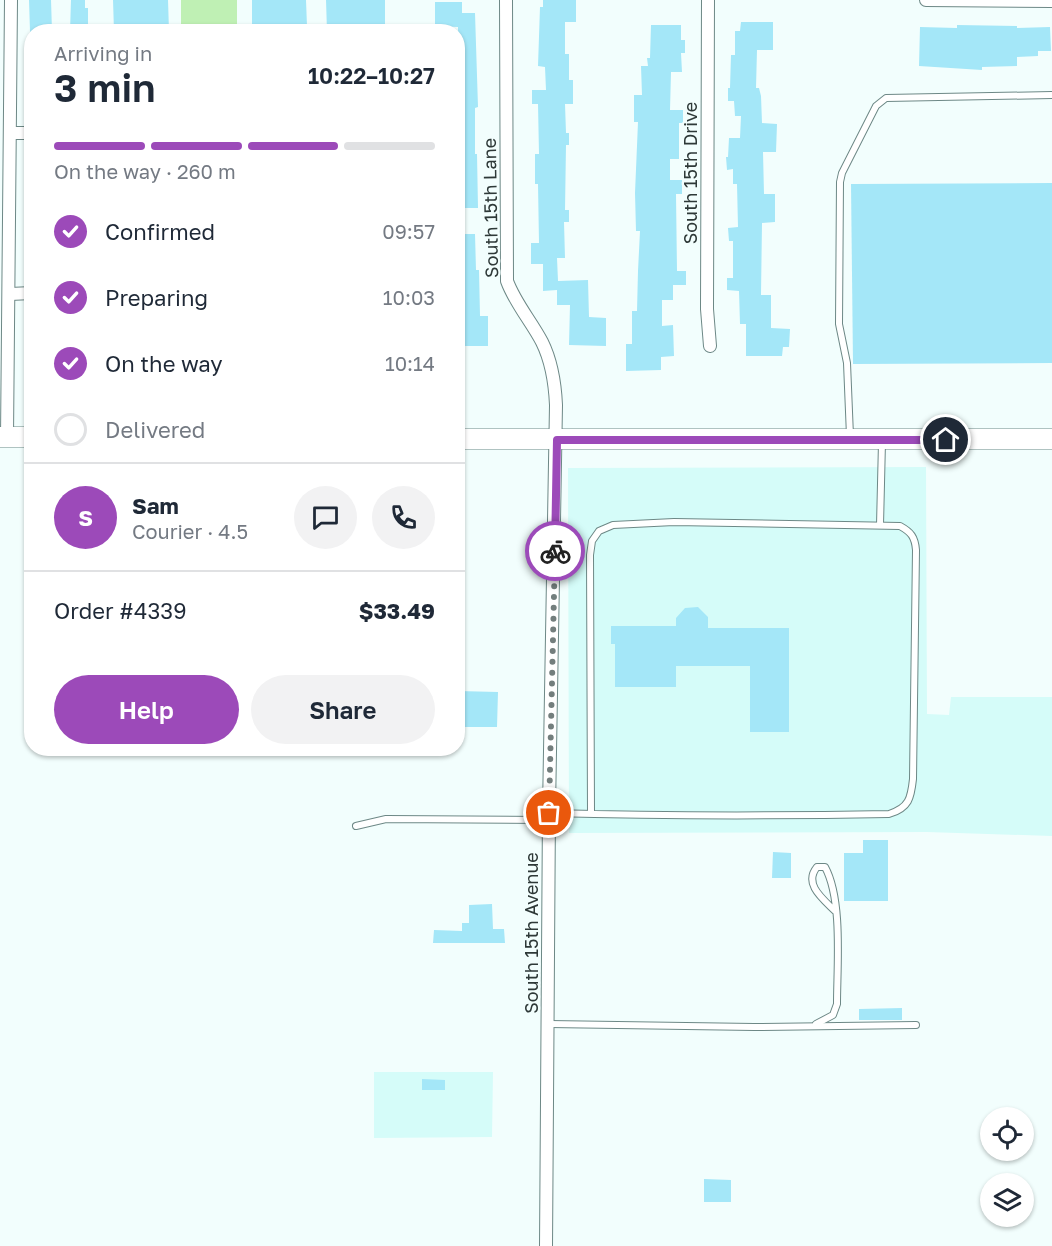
<!DOCTYPE html>
<html lang="en">
<head>
<meta charset="utf-8">
<style>
  body { margin:0; font-family:"Golos Text",sans-serif; background:#f2f2f3; color:#1f2937; height:100vh; display:flex; flex-direction:column; font-size:22px; white-space:nowrap }
  * { box-sizing:border-box; margin:0 }
  p { font-size:20px; color:#747a83 }
  .icon { flex:none; width:33px; height:33px; fill:none; stroke:currentColor; stroke-width:2; stroke-linecap:round; stroke-linejoin:round }
  .map { position:relative; flex:1; overflow:hidden }
  .drawer { position:absolute; left:24px; top:24px; width:441px; height:732px; display:flex; flex-direction:column; background:#fff; border-radius:24px; box-shadow:0 2px 4px #0004 }
  .drawer>* { flex:none }
  .buttons { position:absolute; left:980px; top:1107px; display:grid; gap:12px }
  .buttons a { display:grid; place-items:center; width:54px; height:54px; border-radius:50%; background:#fff; box-shadow:0 2px 4px #0004; font-size:30px }
  .pin { position:absolute; display:grid; place-items:center; width:51px; height:51px; color:#fff; margin:-26px; border:3px solid #fff; border-radius:50%; box-shadow:0 2px 6px #0007 }
  .courier { position:absolute; display:grid; place-items:center; width:60px; height:60px; margin:-30px; border:4px solid #9c4ab9; border-radius:50%; background:#fff; color:#222; box-shadow:0 2px 8px #0007 }
  .overview em { font-style:normal; font-weight:600 }
  .overview div { display:flex; flex-direction:column-reverse }
  .overview { display:flex; align-items:center; justify-content:space-between; height:102px; padding:0 30px }
  h1 { font-size:39px; font-weight:600; line-height:45px }
  .bar { display:grid; grid-template-columns:repeat(4,1fr); gap:9px 6px; align-content:center; height:72px; padding:0 30px }
  .bar i { height:8px; border-radius:4px; background:#e0e1e3 }
  .bar .selected { background:#9c4ab9 }
  .bar p { grid-column:span 4 }
  .line { display:flex; align-items:center; gap:15px; padding:0 30px; border-top:2px solid #e0e1e3 }
  .line div { flex:1 }
  .round { display:grid; place-items:center; flex:none; width:63px; height:63px; border-radius:32px; background:#f2f2f3 }
  ol { padding:0 30px; list-style:none }
  li { display:flex; align-items:center; gap:18px; height:66px }
  li p { margin-inline-start:auto }
  li .icon { padding:6px; border-radius:50%; background:#9c4ab9; color:#fff; stroke-width:4 }
  li:last-child { color:#747a83 }
  li i { width:33px; height:33px; border:3px solid #e0e1e3; border-radius:50% }
  .action { display:flex; gap:12px; margin-top:auto; padding:12px 30px }
  .action a { flex:1; height:69px; border-radius:36px; background:#9c4ab9; color:#fff; font-size:24px; font-weight:600; line-height:69px; text-align:center }
  .action a+a { background:#f2f2f3; color:#1f2937 }
  .map>svg:first-child { display:block }
  .built { fill:#d5fcf9 }
  .green { fill:#bff0b4 }
  .building { fill:#a4e7f8 }
  .lines { fill:none; stroke-linecap:round; stroke-linejoin:round }
  .service-casing { stroke:#6d8886; stroke-width:8 }
  .minor-casing { stroke:#6d8886; stroke-width:14 }
  .primary-casing { stroke:#6d8886; stroke-width:21 }
  .service { stroke:#fff; stroke-width:6 }
  .minor { stroke:#fff; stroke-width:12 }
  .primary { stroke:#fff; stroke-width:20 }
  .done { stroke:#737e7d; stroke-width:6; stroke-dasharray:0 10.8 }
  .route { stroke:#9c4ab9; stroke-width:8 }
  .labels { text-anchor:middle; dominant-baseline:central; stroke-width:4.5; stroke-linejoin:round; paint-order:stroke }
  .street-label { font-size:18px; fill:#2e3938; stroke:#f2fefd }
</style>
</head>
<body>
<div class="map">
<svg width="1052" height="1246" viewBox="0 0 1052 1246">
  <rect width="100%" height="100%" fill="#f2fefd"/>
  <g class="built">
    <polygon points="926,467 927,714 949,715 951,697 1052,697 1052,836 927,832 569,833 568,468"/>
    <polygon points="374,1072 493,1072 492,1137 374,1138"/>
  </g>
  <rect class="green" x="181" y="0" width="56" height="31"/>
  <g class="building">
    <polygon points="29,0 51,0 52,32 30,32"/>
    <polygon points="71,0 85,0 85,8 88,8 88,32 70,32"/>
    <polygon points="113,0 168,0 169,32 114,32"/>
    <polygon points="252,0 306,0 307,26 268,28 268,31 252,31"/>
    <polygon points="326,0 385,0 385,32 327,32"/>
    <polygon points="543,0 576,0 576,22 565,22 565,54 569,54 569,80 573,80 573,104 565,104 566,133 569,133 569,145 566,145 565,210 569,210 569,222 564,222 565,258 557,258 558,281 588,280 589,317 606,318 606,346 569,345 570,305 557,305 557,290 543,291 543,264 531,264 531,243 539,243 538,184 535,184 535,154 539,154 538,104 532,104 532,90 546,90 545,67 538,66 540,7 543,7"/>
    <polygon points="435,2 462,2 462,13 475,13 478,107 475,108 475,154 477,154 478,208 458,208 458,27 435,26"/>
    <polygon points="741,22 773,22 773,50 757,50 756,88 759,88 761,96 762,123 777,124 776,152 763,152 764,194 775,194 775,222 762,223 761,295 771,295 771,328 790,329 789,347 783,347 782,356 746,356 746,324 740,324 739,291 727,290 727,278 733,278 733,241 729,241 728,228 738,227 737,184 733,184 733,169 727,170 726,157 728,157 729,138 740,138 741,116 735,116 734,101 728,101 728,88 730,88 731,55 735,55 735,31 740,31"/>
    <polygon points="651,25 681,25 681,40 685,40 685,53 681,53 682,72 671,72 670,110 683,110 683,123 679,123 679,159 670,159 670,180 682,180 682,194 676,194 677,271 686,271 686,285 673,285 673,300 662,300 662,326 673,325 674,356 661,357 661,370 626,371 626,344 632,344 632,311 637,311 638,271 640,231 636,231 635,193 638,122 634,122 634,95 642,95 641,66 648,66 647,58 650,58"/>
    <polygon points="957,25 1017,26 1017,28 1050,27 1051,51 1038,51 1038,56 1017,57 1017,66 982,67 982,70 919,66 920,27 957,28"/>
    <polygon points="1052,183 1052,363 853,364 851,184"/>
    <polygon points="458,234 475,234 476,270 479,270 480,316 488,316 488,346 458,346"/>
    <polygon points="698,607 708,617 708,628 789,628 789,732 750,732 750,666 676,666 676,687 615,687 615,644 611,644 611,626 676,626 676,618 685,608"/>
    <polygon points="458,691 498,692 497,727 462,727 462,711 458,711"/>
    <polygon points="863,840 888,840 888,901 844,901 844,853 863,853"/>
    <polygon points="773,852 791,853 791,878 772,878"/>
    <polygon points="492,904 493,929 504,929 505,943 433,943 434,930 462,931 462,923 469,923 469,905"/>
    <polygon points="902,1008 902,1020 859,1020 859,1009"/>
    <polygon points="422,1079 445,1080 445,1090 422,1090"/>
    <polygon points="704,1179 731,1180 731,1202 704,1202"/>
  </g>
  <g class="lines">
    <g class="service-casing">
      <g id="service">
        <polyline points="850,436 847,363 839,324 840,182 842,173 876,106 886,98 1052,95"/>
        <polyline points="880,525 882,442"/>
        <path d="M549,813C662,816 776,816 889,814C909,808 911,798 913,779L916,550C915,537 911,532 900,526L674,522L613,525L599,531L592,541L590,555L591,814"/>
        <polyline points="356,826 386,819 549,820"/>
        <polyline points="549,1024 754,1027 916,1025"/>
        <path d="M816,1024L833,1015L837,1004C837,966 843,900 825,867H817C803,884 823,899 835,911"/>
      </g>
    </g>
    <g class="minor-casing">
      <g id="minor">
        <path d="M506,0L507,281C515,303 531,321 542,342C552,362 555,383 556,405L549,809L546,1246"/>
        <polyline points="708,0 707,309 710,346"/>
        <polyline points="926,0 1052,1"/>
        <polyline points="11,133 32,133"/>
        <polyline points="10,294 32,293"/>
        <polyline points="7,437 11,0"/>
      </g>
    </g>
    <g class="primary-casing">
      <g id="primary">
        <polyline points="0,437 32,437"/>
        <polyline points="458,439 1052,439"/>
      </g>
    </g>
    <use href="#service" class="service"/>
    <use href="#minor" class="minor"/>
    <use href="#primary" class="primary"/>
  </g>
  <g class="lines">
    <polyline class="done" points="549,813 555,551"/>
    <polyline class="route" points="555,551 557,440 946,440"/>
  </g>
  <g class="labels">
    <g class="street-label">
      <text transform="translate(690 173) rotate(-90)">South 15th Drive</text>
      <text transform="translate(490 208) rotate(-91)">South 15th Lane</text>
      <text transform="translate(531 933) rotate(-90)">South 15th Avenue</text>
    </g>
  </g>
</svg>
<div class="buttons">
<a><svg class="icon" aria-label="locate" viewBox="0 0 24 24"><circle cx="12" cy="12" r="6"/><path d="M12 2v4M12 18v4M2 12h4M18 12h4"/></svg></a>
<a><svg class="icon" aria-label="layers" viewBox="0 0 24 24"><path d="M12 4l9 5-9 5-9-5zM3 14l9 5 9-5"/></svg></a>
</div>
<div class="pin" style="left:549px;top:813px;background:#ea580c"><svg class="icon" aria-label="bag" viewBox="0 0 24 24"><path d="M5 8h14l-1 12H6zM9 8a3 3 0 0 1 6 0"/></svg></div>
<div class="pin" style="left:946px;top:440px;background:#1f2937"><svg class="icon" aria-label="home" viewBox="0 0 24 24"><path d="M3 11l9-7 9 7M6 9v11h12V9"/></svg></div>
<div class="courier" style="left:555px;top:551px"><svg class="icon" aria-label="bike" viewBox="0 0 24 24"><circle cx="6" cy="16" r="4"/><circle cx="18" cy="16" r="4"/><path d="M6 16l4-8h5l3 8M10 8l3 8H6M13 5h3"/></svg></div>
<section class="drawer">
<div class="overview"><div><h1>3 min</h1><p>Arriving in</p></div><em>10:22–10:27</em></div>
<div class="bar"><i class="selected"></i><i class="selected"></i><i class="selected"></i><i></i><p>On the way · 260 m</p></div>
<ol>
<li><svg class="icon" aria-label="check" viewBox="0 0 24 24"><path d="M5 12l5 5 9-10"/></svg>Confirmed<p>09:57</p></li>
<li><svg class="icon" aria-label="check" viewBox="0 0 24 24"><path d="M5 12l5 5 9-10"/></svg>Preparing<p>10:03</p></li>
<li><svg class="icon" aria-label="check" viewBox="0 0 24 24"><path d="M5 12l5 5 9-10"/></svg>On the way<p>10:14</p></li>
<li><i></i>Delivered</li>
</ol>
<div class="line" style="height:108px"><b class="round" style="background:#9c4ab9;color:#fff">S</b><div><b>Sam</b><p>Courier · 4.5</p></div><a class="round"><svg class="icon" aria-label="chat" viewBox="0 0 24 24"><path d="M4 5h16v11H9l-5 4z"/></svg></a><a class="round"><svg class="icon" aria-label="phone" viewBox="0 0 24 24"><path d="M5 4h4l2 5-3 2q2 4 5 5l2-3 5 2v4C11 20 4 13 5 4z"/></svg></a></div>
<div class="line" style="height:78px"><div>Order #4339</div><b>$33.49</b></div>
<div class="action"><a>Help</a><a>Share</a></div>
</section>
</div>
</body>
</html>
